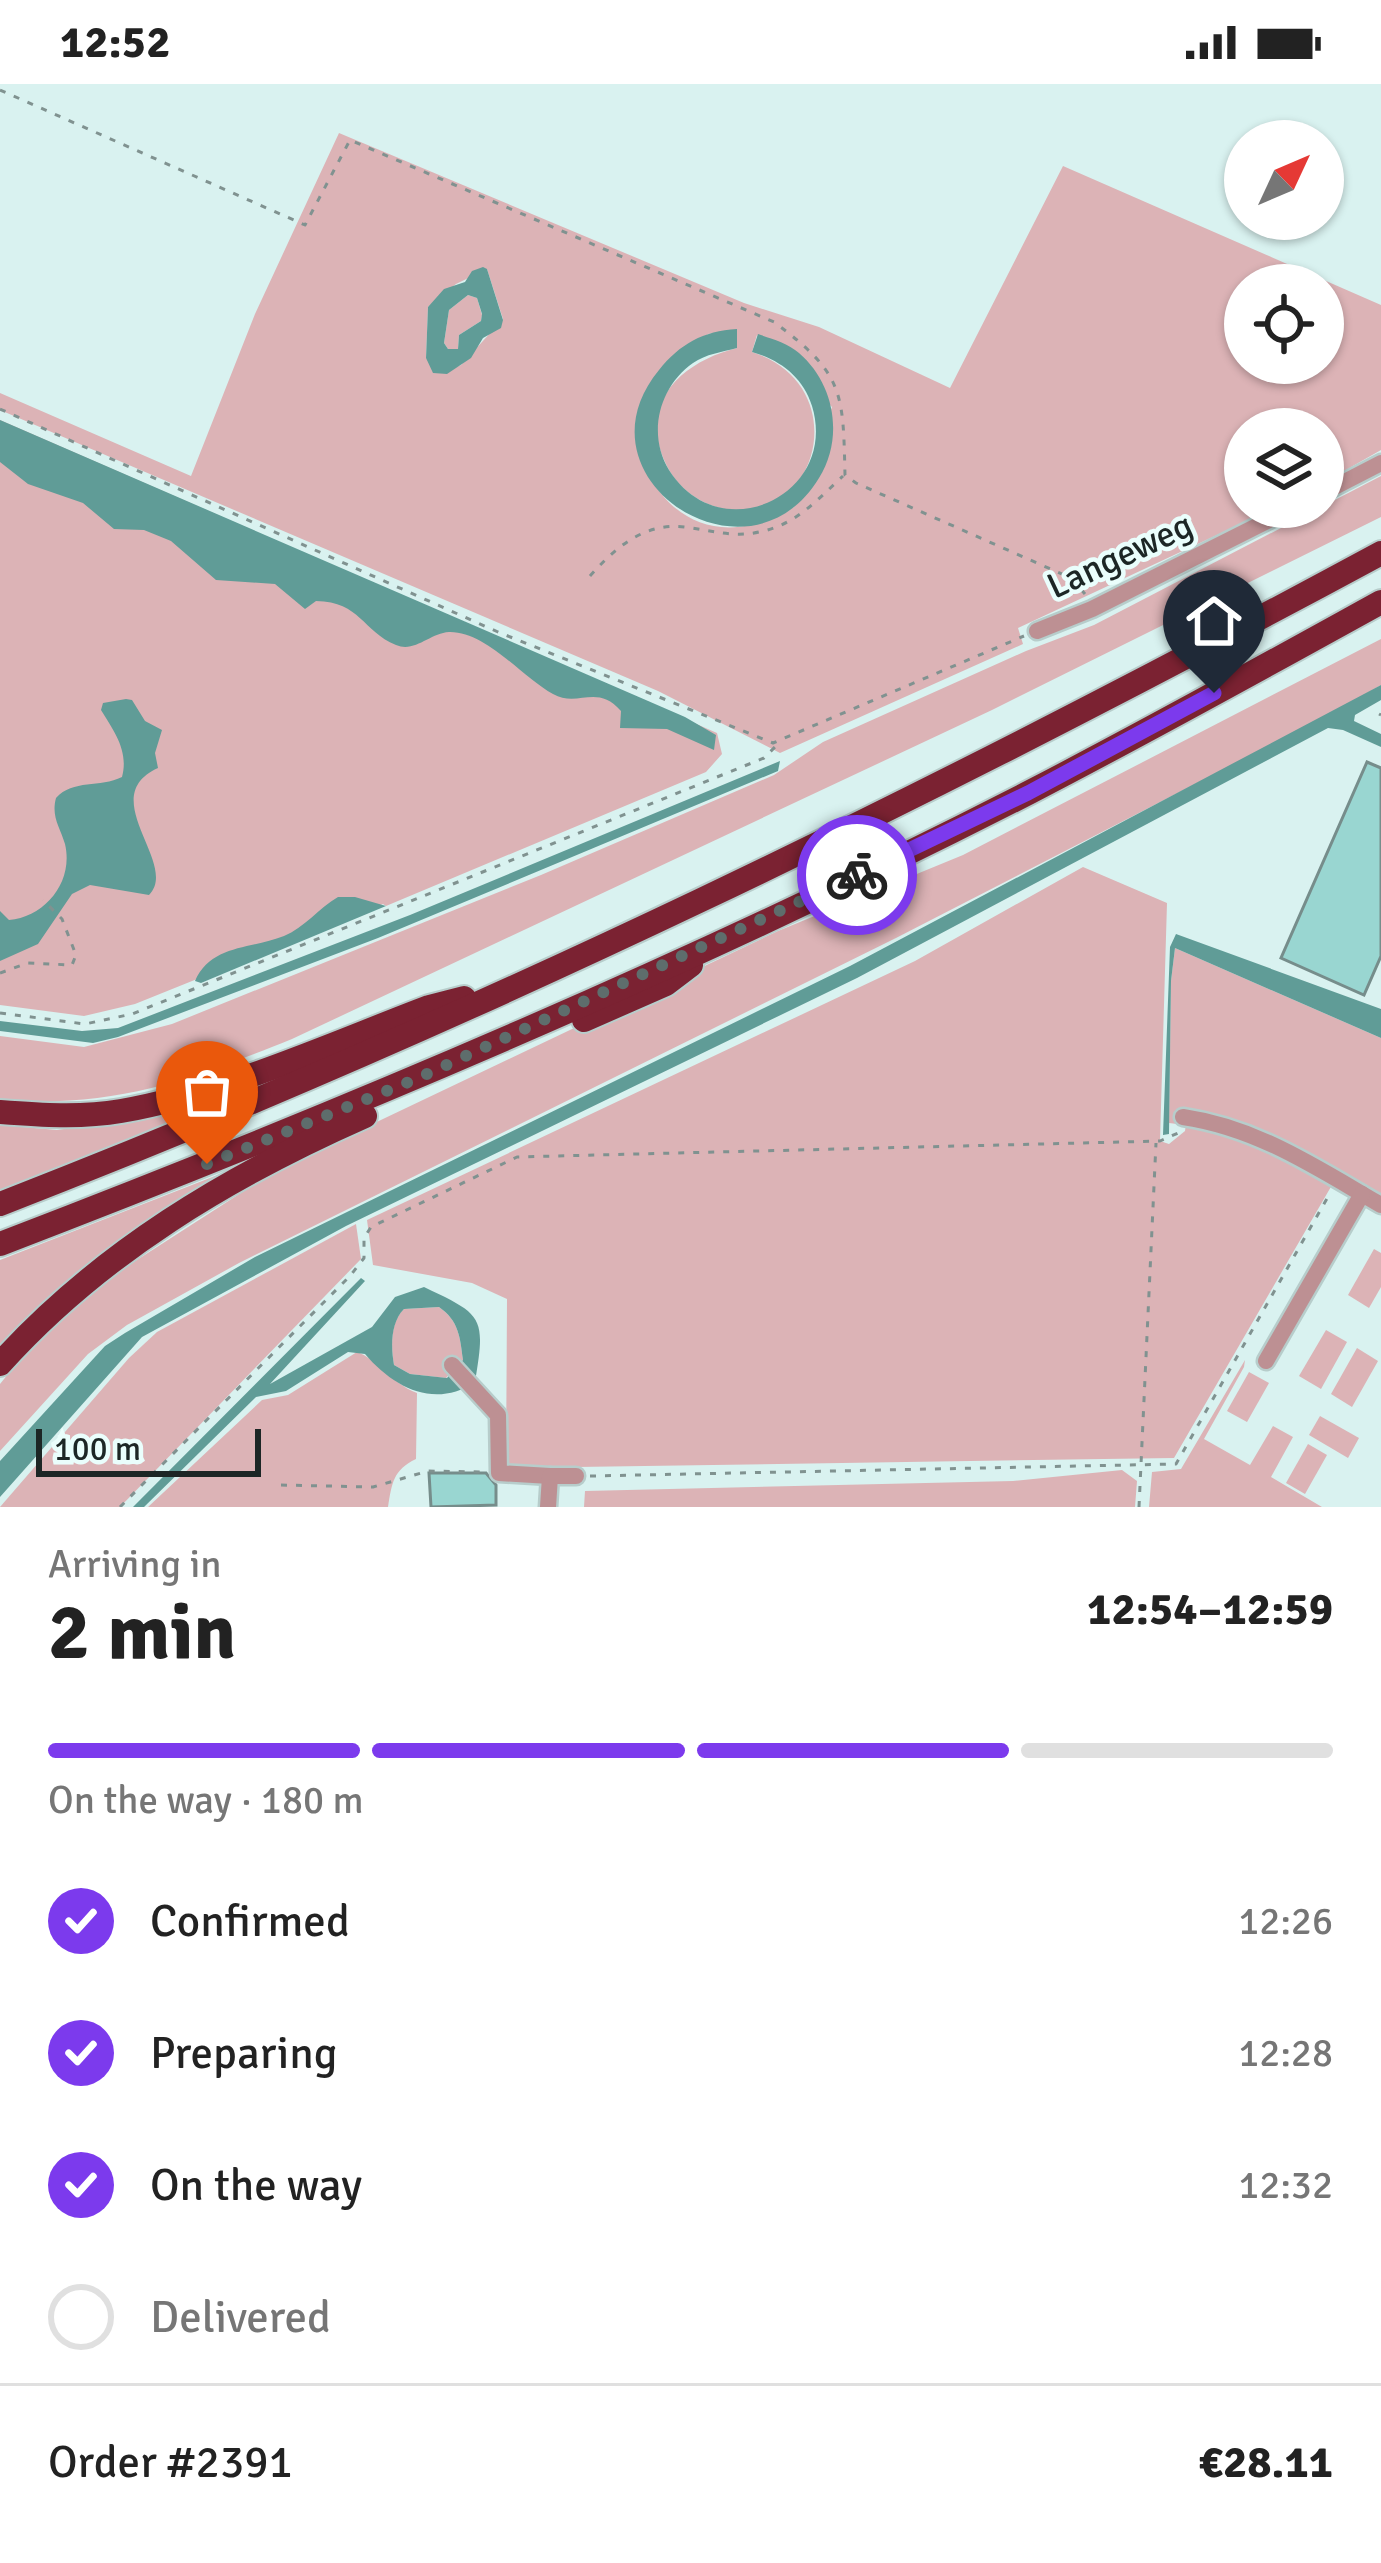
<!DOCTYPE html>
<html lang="en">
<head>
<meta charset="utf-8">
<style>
  body { margin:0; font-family:Signika,sans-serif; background:#f6f6f6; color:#222; height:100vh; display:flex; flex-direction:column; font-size:45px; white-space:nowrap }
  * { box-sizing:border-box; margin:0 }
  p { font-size:39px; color:#767676 }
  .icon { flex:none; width:66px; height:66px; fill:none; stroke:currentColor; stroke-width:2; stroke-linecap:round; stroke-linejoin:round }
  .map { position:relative; height:1423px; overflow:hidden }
  .details { display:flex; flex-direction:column; background:#fff; flex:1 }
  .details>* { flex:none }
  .needle { width:78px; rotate:46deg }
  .controls { position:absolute; left:1224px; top:36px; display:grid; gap:24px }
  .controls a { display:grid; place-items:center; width:120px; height:120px; border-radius:50%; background:#fff; box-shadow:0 3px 9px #0004; font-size:60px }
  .scale { position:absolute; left:36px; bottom:30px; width:225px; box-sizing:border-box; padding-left:12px; border:6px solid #1c2625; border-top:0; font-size:33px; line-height:42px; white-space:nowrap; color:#1c2625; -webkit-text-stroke:9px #eafefc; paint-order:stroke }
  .pin { position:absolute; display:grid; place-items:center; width:102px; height:102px; color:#fff; margin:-123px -51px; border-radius:50% 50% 50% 0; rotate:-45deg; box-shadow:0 0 12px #0007 }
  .pin .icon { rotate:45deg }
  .courier { position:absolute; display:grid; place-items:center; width:120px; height:120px; margin:-60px; border:9px solid #7c3aed; border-radius:50%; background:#fff; color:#222; box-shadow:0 3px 15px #0007 }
  .overview em { font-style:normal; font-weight:800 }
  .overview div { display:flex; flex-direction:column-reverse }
  .overview { display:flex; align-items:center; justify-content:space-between; height:204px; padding:0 48px }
  h1 { font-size:78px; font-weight:800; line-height:90px }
  .bar { display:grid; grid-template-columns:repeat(4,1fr); gap:18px 12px; align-content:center; height:144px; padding:0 48px }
  .bar i { height:15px; border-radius:9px; background:#e0e0e0 }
  .bar .active { background:#7c3aed }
  .bar p { grid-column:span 4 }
  .line { display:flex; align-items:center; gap:30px; padding:0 48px; border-top:3px solid #e0e0e0 }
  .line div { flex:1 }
  ol { padding:0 48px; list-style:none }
  li { display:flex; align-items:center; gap:36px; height:132px }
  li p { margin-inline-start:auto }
  li .icon { padding:12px; border-radius:50%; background:#7c3aed; color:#fff; stroke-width:4 }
  li:last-child { color:#767676 }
  li i { width:66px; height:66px; border:6px solid #e0e0e0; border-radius:50% }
  .status { display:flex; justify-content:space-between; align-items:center; height:84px; padding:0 60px; background:#fff; direction:ltr }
  .status svg { height:33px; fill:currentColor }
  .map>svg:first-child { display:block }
  .green { fill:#dcb3b6; fill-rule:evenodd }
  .water { fill:#609c97; fill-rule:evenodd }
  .building { fill:#99d6d1; stroke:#768d8b; stroke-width:3 }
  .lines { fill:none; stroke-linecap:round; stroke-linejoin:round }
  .minor-casing { stroke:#b7cdcb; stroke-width:21 }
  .highway-casing { stroke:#b7cdcb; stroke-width:28 }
  .path { stroke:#809290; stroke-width:3; stroke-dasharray:6 9; stroke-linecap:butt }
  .minor { stroke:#bd9093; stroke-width:16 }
  .highway { stroke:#7b2232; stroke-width:24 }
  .done { stroke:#5e6d6c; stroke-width:12; stroke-dasharray:0 21.6 }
  .route { stroke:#7c3aed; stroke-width:15 }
  .labels { text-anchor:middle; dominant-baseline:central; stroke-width:9; stroke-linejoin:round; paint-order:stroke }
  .street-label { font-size:36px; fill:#1c2625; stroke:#eafefc }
</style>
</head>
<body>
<div class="status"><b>12:52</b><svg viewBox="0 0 49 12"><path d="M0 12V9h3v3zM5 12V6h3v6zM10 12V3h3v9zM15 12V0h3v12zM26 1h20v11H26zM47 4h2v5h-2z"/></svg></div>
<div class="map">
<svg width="1381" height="1423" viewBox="0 0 1381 1423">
  <rect width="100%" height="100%" fill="#d9f2f0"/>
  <g class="green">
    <path d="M339,49L744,219L819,243L950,304L1063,82L1381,221V366L1323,399V345H1245V423H1277L1018,544L1023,560L780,669L658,607L0,326V309L191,392L255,230ZM487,185L503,235L461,281L452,285L426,274L428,223L456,200ZM1245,201H1323V279H1245ZM736,246L737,264C684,277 637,317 665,378C675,401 696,418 720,424C818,448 857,301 752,268L757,251L832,323L794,423C780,429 765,438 750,441C683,456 637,398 636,337L708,250Z"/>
    <polygon points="468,211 477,214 482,231 481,237 459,251 458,265 448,265 444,259 449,226"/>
    <polygon points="0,336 717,649 722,670 706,688 386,822 383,820 135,920 84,932 0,921"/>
    <path d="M1381,392V433L992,626L292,955C187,997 117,1024 0,1016V952L84,963L172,940L541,791L774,691L823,658L1026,567L1094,541Z"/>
    <polygon points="1381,555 1381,601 1333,629 896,854 239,1179 127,1241 88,1270 0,1367 0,1300 37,1254 112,1192 278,1085 778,847 963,771"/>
    <polygon points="1083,783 1167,819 1160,1057 1169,1060 1185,1047 1186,1040 1253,1056 1332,1101 1174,1374 506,1384 507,1215 472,1199 373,1181 367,1136 915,877"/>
    <path d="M1175,864L1381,954V1114C1315,1077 1254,1034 1178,1028L1177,1040L1169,1039L1171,897Z"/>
    <polygon points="306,984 0,1109 0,1041 57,1046 120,1037"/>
    <path d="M238,1083C153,1136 64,1186 0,1265V1176Z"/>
    <polygon points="356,1140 361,1175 120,1423 0,1423 129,1274 157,1248"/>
    <polygon points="1374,1165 1381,1169 1381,1203 1369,1224 1348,1211"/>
    <path d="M439,1223C459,1237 460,1253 463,1276L446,1294L410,1290L394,1281C391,1263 390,1238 404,1225Z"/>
    <polygon points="1326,1246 1347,1258 1321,1305 1299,1292"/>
    <polygon points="1357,1264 1378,1277 1352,1323 1331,1310"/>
    <path d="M357,1268C377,1275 391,1299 417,1309L416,1375C393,1386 392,1399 388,1423H148L262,1316L288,1311Z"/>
    <polygon points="1245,1276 1244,1283 1204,1355 1250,1381 1273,1342 1293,1353 1271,1393 1322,1423 1149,1423 1152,1388 1181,1385"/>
    <polygon points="1249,1288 1269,1299 1247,1338 1227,1327"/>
    <polygon points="1320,1332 1359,1354 1348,1374 1309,1351"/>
    <polygon points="1308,1360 1327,1371 1305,1410 1286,1399"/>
    <polygon points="1122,1386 1137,1397 1135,1423 584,1423 585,1407 1013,1397"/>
  </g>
  <g class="water">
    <path d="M483,183L487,185L503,236L501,244L483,254L471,274L447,290L433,289L426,274L428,223L444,205L465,198L472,187ZM468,211L477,214L482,230L481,237L459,251L458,265H448L444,259L449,226Z"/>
    <path d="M737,245V264C722,268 706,270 693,279C659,303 647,350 669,386C720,467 839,411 812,322C803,293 780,276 752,268L758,250C772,255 788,259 799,269C835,300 844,354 819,394C748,511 570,394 659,286C680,260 703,247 737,245Z"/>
    <path d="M0,336L685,633L716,651L714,666L667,645L620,644L621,627C597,599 578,624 553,610C523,594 486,547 449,548C430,549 415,569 396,561C362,547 361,518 316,517L305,525L275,500L216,496L171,457L144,446L114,445L83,419L28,400L0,378Z"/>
    <polygon points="1381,601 1381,616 1355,631 1354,637 1381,650 1381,663 1343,646 1328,644 857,894 346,1142 142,1253 0,1413 0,1377 105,1262 125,1249 255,1173 850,882"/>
    <path d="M126,615L132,616L145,637L162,646L155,669L158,684C94,713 180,780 149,811L90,801L72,810L38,860L0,877V827L9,836C45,833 74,798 65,760C60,743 51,733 56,714C73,695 100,704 122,693C129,667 114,647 101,626L103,619Z"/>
    <polygon points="780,677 778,687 378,854 118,953 93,959 0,947 0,937 82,947 118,944 410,831"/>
    <path d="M338,813H355L386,822L201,899L195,897C211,860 252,865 284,852C304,844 319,824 338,813Z"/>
    <polygon points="1176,850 1381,925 1381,954 1175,864 1171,897 1169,1050 1163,1051 1170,863"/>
    <path d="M361,1194L365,1197L270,1300L372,1243L395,1213L424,1203C483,1231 486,1232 475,1298C435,1325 394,1304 365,1270L348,1268L286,1307L256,1313L144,1423H133ZM439,1223C459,1237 460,1253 463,1276L447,1294L410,1290L394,1281C391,1264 390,1239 404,1225Z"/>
  </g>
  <g class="building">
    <polygon points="1367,678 1381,684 1381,872 1364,911 1281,874"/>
    <polygon points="429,1389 486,1389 496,1401 496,1421 431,1423"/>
  </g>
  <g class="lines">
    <g class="minor-casing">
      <g id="minor">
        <polyline points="1323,409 1381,379"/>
        <polyline points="1037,547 1092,525 1295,423"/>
        <path d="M1183,1033C1258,1044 1317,1084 1381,1121"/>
        <polyline points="1266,1277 1362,1110"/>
        <polyline points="452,1281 498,1331 499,1389 550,1392"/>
        <polyline points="548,1423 550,1392 576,1392"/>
      </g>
    </g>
    <g class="highway-casing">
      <g id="highway">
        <polyline points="584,936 666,900 691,881"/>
        <path d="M0,1028C40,1031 81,1034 121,1027C227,1008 329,961 429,923L464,914"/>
        <path d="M0,1120C475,936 933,711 1381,469"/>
        <path d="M0,1160C350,1026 697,879 1030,708C1148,647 1265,582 1381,518"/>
        <path d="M0,1280C100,1169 229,1092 365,1032"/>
      </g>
    </g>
    <g class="path">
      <path d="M0,6L305,141L350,56L774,238C844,290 843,308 845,391L856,399L1071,494L1085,510"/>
      <polyline points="0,325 498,548 773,659 1024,552"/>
      <path d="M590,492C615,464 644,438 685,443C710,446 733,454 759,448C796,441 817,416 843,392"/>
      <polyline points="1379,630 1381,631"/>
      <polyline points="0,889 28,879 72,881 76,871 62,835 43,816"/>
      <polyline points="0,929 85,940 132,930 764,674 780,658"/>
      <polyline points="590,1392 1176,1380 1329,1111"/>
      <polyline points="281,1401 373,1403 428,1387 481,1388"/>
      <polyline points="120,1423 350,1192 364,1174 364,1154 371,1143 517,1073 1160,1057 1178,1049"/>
      <polyline points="1139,1423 1156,1059"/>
    </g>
    <use href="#minor" class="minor"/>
    <use href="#highway" class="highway"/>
  </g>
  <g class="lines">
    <polyline class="done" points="207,1080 416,995 857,791"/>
    <polyline class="route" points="857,791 1028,709 1214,609"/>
  </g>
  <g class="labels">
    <g class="street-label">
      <text transform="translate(1120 472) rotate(-25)">Langeweg</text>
    </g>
  </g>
</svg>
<div class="controls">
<a><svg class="needle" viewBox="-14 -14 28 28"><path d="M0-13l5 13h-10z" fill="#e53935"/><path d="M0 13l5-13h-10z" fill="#767676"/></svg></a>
<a><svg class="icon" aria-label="locate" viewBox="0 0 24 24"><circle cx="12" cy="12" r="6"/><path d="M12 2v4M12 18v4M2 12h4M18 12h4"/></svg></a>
<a><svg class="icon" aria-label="layers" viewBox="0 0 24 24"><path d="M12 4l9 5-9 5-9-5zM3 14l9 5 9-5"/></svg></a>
</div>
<div class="scale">100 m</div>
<div class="pin" style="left:207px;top:1080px;background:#ea580c"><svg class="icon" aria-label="bag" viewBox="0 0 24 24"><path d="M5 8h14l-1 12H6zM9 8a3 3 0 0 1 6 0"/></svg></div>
<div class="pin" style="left:1214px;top:609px;background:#1f2937"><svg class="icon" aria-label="home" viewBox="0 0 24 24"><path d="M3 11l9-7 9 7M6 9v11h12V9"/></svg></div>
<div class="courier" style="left:857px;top:791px"><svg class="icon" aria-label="bike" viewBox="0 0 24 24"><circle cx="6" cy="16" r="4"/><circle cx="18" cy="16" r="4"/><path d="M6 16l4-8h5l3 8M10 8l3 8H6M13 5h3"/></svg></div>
</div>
<section class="details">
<div class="overview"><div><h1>2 min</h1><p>Arriving in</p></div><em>12:54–12:59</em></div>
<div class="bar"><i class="active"></i><i class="active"></i><i class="active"></i><i></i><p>On the way · 180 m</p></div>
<ol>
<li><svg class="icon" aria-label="check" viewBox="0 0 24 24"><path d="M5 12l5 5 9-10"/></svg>Confirmed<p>12:26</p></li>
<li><svg class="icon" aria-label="check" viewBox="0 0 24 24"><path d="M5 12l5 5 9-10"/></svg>Preparing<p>12:28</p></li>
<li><svg class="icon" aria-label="check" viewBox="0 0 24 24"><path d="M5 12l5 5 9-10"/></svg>On the way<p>12:32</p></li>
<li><i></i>Delivered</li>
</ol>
<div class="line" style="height:156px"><div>Order #2391</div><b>€28.11</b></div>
</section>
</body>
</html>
